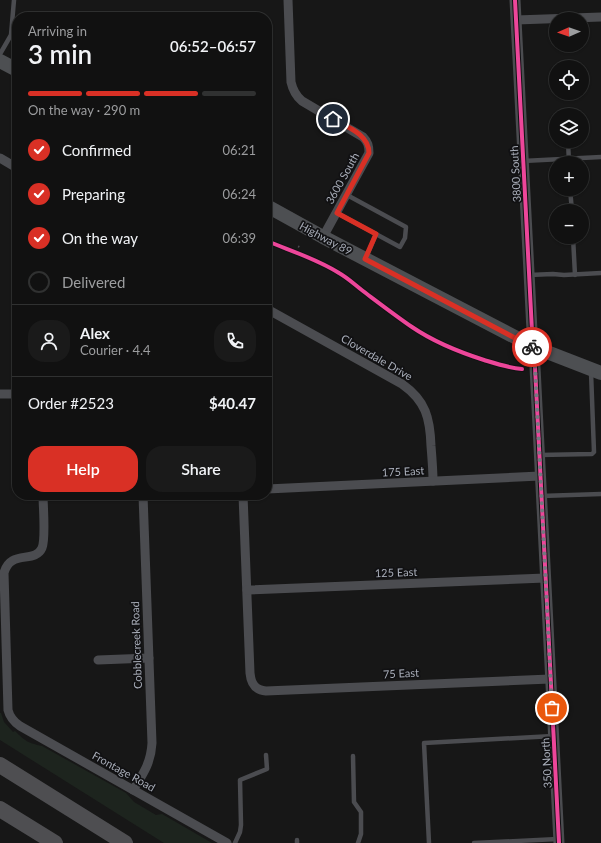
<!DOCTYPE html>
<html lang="en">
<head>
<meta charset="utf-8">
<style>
  body { margin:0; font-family:Lato,sans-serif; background:#1a1a1a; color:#f1f3f6; height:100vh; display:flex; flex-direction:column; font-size:15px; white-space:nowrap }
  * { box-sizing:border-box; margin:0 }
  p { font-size:13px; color:#9c9d9f }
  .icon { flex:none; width:22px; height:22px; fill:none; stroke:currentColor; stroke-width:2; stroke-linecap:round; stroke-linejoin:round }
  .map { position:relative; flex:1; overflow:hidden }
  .side { position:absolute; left:12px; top:12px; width:260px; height:488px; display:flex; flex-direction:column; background:#111; border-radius:16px; box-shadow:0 1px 3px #0004,0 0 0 1px #303131 }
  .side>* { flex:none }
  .needle { width:26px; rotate:268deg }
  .controls { position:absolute; left:549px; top:12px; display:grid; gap:8px }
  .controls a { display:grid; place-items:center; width:40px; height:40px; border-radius:50%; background:#111; box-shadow:0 1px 3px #0004,0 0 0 1px #303131; font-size:20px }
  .pin { position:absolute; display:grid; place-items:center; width:34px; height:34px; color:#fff; margin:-17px; border:2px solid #fff; border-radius:50%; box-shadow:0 1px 4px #0007 }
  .courier { position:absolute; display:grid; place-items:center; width:40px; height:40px; margin:-20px; border:3px solid #d93025; border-radius:50%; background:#fff; color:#222; box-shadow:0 1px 5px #0007 }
  .overview em { font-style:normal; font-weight:600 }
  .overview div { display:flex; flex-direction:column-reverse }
  .overview { display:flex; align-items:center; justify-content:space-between; height:68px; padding:0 16px }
  h1 { font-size:26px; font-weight:600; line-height:30px }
  .bar { display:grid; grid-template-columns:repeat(4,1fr); gap:6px 4px; align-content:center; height:48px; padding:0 16px }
  .bar i { height:5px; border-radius:3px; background:#303131 }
  .bar .selected { background:#d93025 }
  .bar p { grid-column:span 4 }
  .line { display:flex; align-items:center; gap:10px; padding:0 16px; border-top:1px solid #303131 }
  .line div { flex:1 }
  .round { display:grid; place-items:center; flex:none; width:42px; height:42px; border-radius:16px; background:#1a1a1a }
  ol { padding:0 16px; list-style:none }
  li { display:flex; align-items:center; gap:12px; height:44px }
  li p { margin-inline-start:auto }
  li .icon { padding:4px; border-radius:50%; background:#d93025; color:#fff; stroke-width:4 }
  li:last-child { color:#9c9d9f }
  li i { width:22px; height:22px; border:2px solid #303131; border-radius:50% }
  .primary-button { display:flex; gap:8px; margin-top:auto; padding:8px 16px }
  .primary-button a { flex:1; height:46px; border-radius:16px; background:#d93025; color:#fff; font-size:16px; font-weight:600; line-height:46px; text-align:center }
  .primary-button a+a { background:#1a1a1a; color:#f1f3f6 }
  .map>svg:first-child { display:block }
  .green { fill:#1d241e }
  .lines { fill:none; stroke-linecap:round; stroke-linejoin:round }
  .path { stroke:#4d4e52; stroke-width:1.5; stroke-dasharray:2 3; stroke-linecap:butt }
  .service { stroke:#4b4c50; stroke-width:4.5 }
  .minor { stroke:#4b4c50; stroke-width:9 }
  .tertiary { stroke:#4b4c50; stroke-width:11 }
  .primary { stroke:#4d4f52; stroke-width:14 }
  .motorway { stroke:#4e4e51; stroke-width:16 }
  .cycleway-casing { stroke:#111113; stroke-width:6 }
  .cycleway { stroke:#ed469a; stroke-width:4 }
  .done { stroke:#757880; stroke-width:4; stroke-dasharray:0 7.2 }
  .route { stroke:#d93025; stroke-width:5 }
  .labels { text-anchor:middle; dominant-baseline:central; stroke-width:3.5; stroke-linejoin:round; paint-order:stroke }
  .street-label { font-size:11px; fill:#a8adb8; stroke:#111113 }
</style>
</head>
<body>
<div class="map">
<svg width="601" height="843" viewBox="0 0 601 843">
  <rect width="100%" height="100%" fill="#171717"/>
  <path class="green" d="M0,713H1L4,722L13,732L15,731C25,741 28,743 42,746L126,793L134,802L156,815L162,814L212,843H164L0,740Z"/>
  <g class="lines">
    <polyline class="path" points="296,252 300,244"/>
    <g class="service">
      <polyline points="0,54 11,35 14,0"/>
      <polyline points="567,111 567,115"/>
      <polyline points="568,141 569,163"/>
      <polyline points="523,161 601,157"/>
      <polyline points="570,189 572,211"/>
      <polyline points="337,213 400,247 405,238 406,227 347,195"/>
      <polyline points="573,237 575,275"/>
      <polyline points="366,258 376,234"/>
      <polyline points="529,275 553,274 564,275 601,273"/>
      <polyline points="539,455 592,454 594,452 591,372"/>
      <polyline points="541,496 601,494"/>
      <polyline points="353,756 354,802 361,812 361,834 358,843"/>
      <polyline points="297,840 297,843"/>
      <polyline points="235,843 240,832 241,825 240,780 267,769 266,755"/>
      <polyline points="429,843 424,743 553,736"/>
      <polyline points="474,843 558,839"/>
    </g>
    <g class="minor">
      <path d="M288,0L291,82C293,91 296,96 302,101L363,137C368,142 369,146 369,153L323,237"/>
      <polyline points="516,20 601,17"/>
      <polyline points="0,158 17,168"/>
      <path d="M267,309L402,384C426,401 430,418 431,446C432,458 433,470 433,481"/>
      <polyline points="0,394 17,394"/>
      <polyline points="267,489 540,476"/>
      <path d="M43,495C43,506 46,539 42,548C35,564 10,549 4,573L8,710C10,718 14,722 20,726L227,843"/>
      <path d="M243,495L250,673C251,684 255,690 266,691L550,679"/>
      <polyline points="247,590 545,578"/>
      <polyline points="98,660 149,658"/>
      <path d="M133,790C143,774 151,763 152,743L143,495"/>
    </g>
    <polyline class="tertiary" points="515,0 532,331 535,367 559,843"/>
    <g class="primary">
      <polyline points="0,61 17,70"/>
      <polyline points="267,206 323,237 534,347 601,373"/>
    </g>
    <g class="motorway">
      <polyline points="0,765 125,843"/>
      <polyline points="0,809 55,843"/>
    </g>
    <g class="cycleway-casing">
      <g id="cycleway">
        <polyline points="515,0 532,331 535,367 559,843"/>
        <path d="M267,241C291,251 317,259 339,273C348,278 355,285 363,291C379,303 396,316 412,327C434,342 459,352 484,360C497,364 509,368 522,369"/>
      </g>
    </g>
    <use href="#cycleway" class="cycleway"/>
  </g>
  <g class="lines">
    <polyline class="done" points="532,347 534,347 535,367 552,708"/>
    <path class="route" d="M333,119C347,127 369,134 369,153L337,213L376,234L365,259L532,347"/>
  </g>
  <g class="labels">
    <g class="street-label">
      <text transform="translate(515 174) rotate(-93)">3800 South</text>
      <text transform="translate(342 178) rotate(-61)">3600 South</text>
      <text transform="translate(326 238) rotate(28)">Highway 89</text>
      <text transform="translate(377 357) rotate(30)">Cloverdale Drive</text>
      <text transform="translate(403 471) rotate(-3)">175 East</text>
      <text transform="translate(396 572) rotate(-2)">125 East</text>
      <text transform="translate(136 645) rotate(-92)">Cobblecreek Road</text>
      <text transform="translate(401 673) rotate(-3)">75 East</text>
      <text transform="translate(546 763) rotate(-93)">350 North</text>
      <text transform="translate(124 771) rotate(29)">Frontage Road</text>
    </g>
  </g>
</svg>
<div class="controls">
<a><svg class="needle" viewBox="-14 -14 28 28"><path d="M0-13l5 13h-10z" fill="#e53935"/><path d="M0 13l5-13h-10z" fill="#9c9d9f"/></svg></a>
<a><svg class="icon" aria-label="locate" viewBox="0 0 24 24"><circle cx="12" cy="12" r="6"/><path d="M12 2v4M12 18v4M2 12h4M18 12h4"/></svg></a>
<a><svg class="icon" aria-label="layers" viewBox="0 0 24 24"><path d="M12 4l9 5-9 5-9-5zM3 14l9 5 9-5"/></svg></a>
<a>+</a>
<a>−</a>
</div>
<div class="pin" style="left:552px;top:708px;background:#ea580c"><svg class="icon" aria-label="bag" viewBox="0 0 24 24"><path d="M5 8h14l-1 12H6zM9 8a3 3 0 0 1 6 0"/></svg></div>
<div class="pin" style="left:333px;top:119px;background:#1f2937"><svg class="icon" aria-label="home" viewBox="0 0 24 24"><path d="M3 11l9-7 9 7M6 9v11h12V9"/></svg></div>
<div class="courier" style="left:532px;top:347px"><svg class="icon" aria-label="bike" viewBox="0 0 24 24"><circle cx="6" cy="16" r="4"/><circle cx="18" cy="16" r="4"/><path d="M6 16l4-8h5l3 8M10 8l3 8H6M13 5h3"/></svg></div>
<section class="side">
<div class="overview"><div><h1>3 min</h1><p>Arriving in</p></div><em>06:52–06:57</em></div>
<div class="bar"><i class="selected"></i><i class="selected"></i><i class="selected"></i><i></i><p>On the way · 290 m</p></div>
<ol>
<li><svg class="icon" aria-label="check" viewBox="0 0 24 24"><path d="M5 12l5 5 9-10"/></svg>Confirmed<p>06:21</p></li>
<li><svg class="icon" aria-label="check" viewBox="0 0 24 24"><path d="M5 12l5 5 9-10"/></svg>Preparing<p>06:24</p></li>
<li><svg class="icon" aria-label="check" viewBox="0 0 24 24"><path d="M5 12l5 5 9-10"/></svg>On the way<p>06:39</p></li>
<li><i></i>Delivered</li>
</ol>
<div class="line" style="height:72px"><a class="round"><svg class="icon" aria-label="person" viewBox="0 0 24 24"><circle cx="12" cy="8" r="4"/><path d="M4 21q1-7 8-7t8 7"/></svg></a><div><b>Alex</b><p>Courier · 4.4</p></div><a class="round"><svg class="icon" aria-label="phone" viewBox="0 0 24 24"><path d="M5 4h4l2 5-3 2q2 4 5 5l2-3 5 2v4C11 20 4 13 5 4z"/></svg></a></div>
<div class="line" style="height:52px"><div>Order #2523</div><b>$40.47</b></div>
<div class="primary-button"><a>Help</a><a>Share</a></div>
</section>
</div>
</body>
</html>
